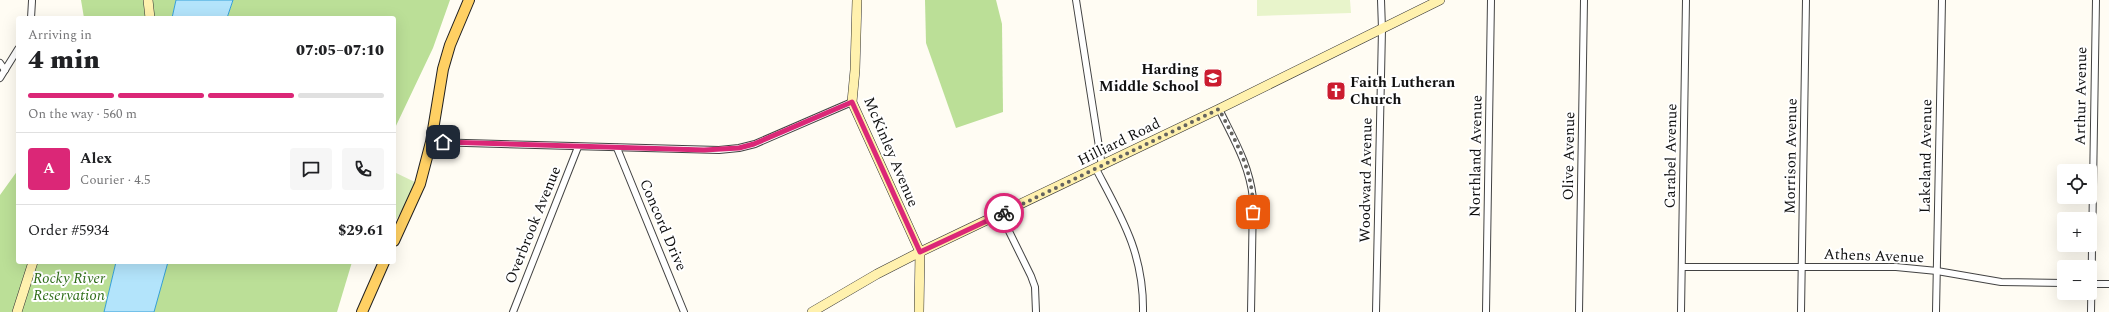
<!DOCTYPE html>
<html lang="en">
<head>
<meta charset="utf-8">
<style>
  body { margin:0; font-family:Spectral,serif; background:#f6f6f6; color:#202124; height:100vh; display:flex; flex-direction:column; font-size:15px; white-space:nowrap }
  * { box-sizing:border-box; margin:0 }
  p { font-size:13px; color:#757577 }
  .icon { flex:none; width:22px; height:22px; fill:none; stroke:currentColor; stroke-width:2; stroke-linecap:round; stroke-linejoin:round }
  .map { position:relative; flex:1; overflow:hidden }
  .drawer { position:absolute; left:16px; top:16px; width:380px; height:248px; display:flex; flex-direction:column; background:#fff; border-radius:4px; box-shadow:0 4px 16px #0002 }
  .drawer>* { flex:none }
  .tools { position:absolute; left:2057px; top:164px; display:grid; gap:8px }
  .tools a { display:grid; place-items:center; width:40px; height:40px; border-radius:4px; background:#fff; box-shadow:0 4px 16px #0002; font-size:20px }
  .pin { position:absolute; display:grid; place-items:center; width:34px; height:34px; color:#fff; margin:-17px; border-radius:8px; box-shadow:0 2px 6px #0006 }
  .courier { position:absolute; display:grid; place-items:center; width:40px; height:40px; margin:-20px; border:3px solid #db2777; border-radius:50%; background:#fff; color:#222; box-shadow:0 1px 5px #0007 }
  .headline em { font-style:normal; font-weight:800 }
  .headline div { display:flex; flex-direction:column-reverse }
  .headline { display:flex; align-items:center; justify-content:space-between; height:68px; padding:0 12px }
  h1 { font-size:26px; font-weight:800; line-height:30px }
  .bar { display:grid; grid-template-columns:repeat(4,1fr); gap:6px 4px; align-content:center; height:48px; padding:0 12px }
  .bar i { height:5px; border-radius:3px; background:#e0e0e0 }
  .bar .current { background:#db2777 }
  .bar p { grid-column:span 4 }
  .line { display:flex; align-items:center; gap:10px; padding:0 12px; border-top:1px solid #e0e0e0 }
  .line div { flex:1 }
  .round { display:grid; place-items:center; flex:none; width:42px; height:42px; border-radius:4px; background:#f6f6f6 }
  .map>svg:first-child { display:block }
  .green { fill:#d7edb9 }
  .forest { fill:#bbdf97 }
  .pitch { fill:#e8f4cb }
  .water { fill:#b3e4fb; stroke:#359fd7 }
  .lines { fill:none; stroke-linecap:round; stroke-linejoin:round }
  .street-casing { stroke:#434343; stroke-width:8 }
  .secondary-casing { stroke:#323232; stroke-width:10 }
  .primary-casing { stroke:#212121; stroke-width:12 }
  .street { stroke:#fff; stroke-width:6 }
  .secondary { stroke:#fff1ae; stroke-width:9 }
  .primary { stroke:#ffd063; stroke-width:10 }
  .done { stroke:#64635f; stroke-width:4; stroke-dasharray:0 7.2 }
  .route { stroke:#db2777; stroke-width:5 }
  .labels { text-anchor:middle; dominant-baseline:central; stroke-width:4; stroke-linejoin:round; paint-order:stroke }
  .poi-label { font-size:15px; font-weight:bold; fill:#101010; stroke:#fff; text-anchor:end }
  .street-label { font-size:15px; fill:#101010; stroke:#fff }
  .park-label { font-size:15px; font-style:italic; fill:#306e1a; stroke:#fff }
</style>
</head>
<body>
<div class="map">
<svg width="2109" height="312" viewBox="0 0 2109 312">
  <rect width="100%" height="100%" fill="#fffcf3"/>
  <polygon class="green" points="394,172 419,184 394,223"/>
  <g class="forest">
    <polygon points="81,0 176,0 172,18 84,18"/>
    <polygon points="233,0 450,0 433,48 394,130 394,18 227,18"/>
    <polygon points="925,0 996,0 1002,24 1003,112 956,128 926,43"/>
    <polygon points="18,170 18,262 116,262 104,312 0,312 0,195"/>
    <polygon points="167,262 352,262 337,312 154,312 157,292"/>
  </g>
  <polygon class="pitch" points="1257,0 1350,0 1351,13 1257,16"/>
  <g class="water">
    <polygon points="176,0 233,0 227,18 172,18"/>
    <polygon points="116,262 168,262 154,312 104,312"/>
  </g>
  <g class="lines">
    <g class="street-casing">
      <g id="street">
        <polyline points="1076,0 1102,166"/>
        <polyline points="31,18 32,1"/>
        <polyline points="0,63 5,70"/>
        <polyline points="0,78 18,49"/>
        <path d="M1219,109C1234,140 1249,164 1253,198L1251,312"/>
        <polyline points="431,142 719,150 739,148 755,144 852,102"/>
        <polyline points="617,148 684,312"/>
        <path d="M1096,169C1122,218 1144,254 1143,312"/>
        <polyline points="1001,215 1031,276 1035,287 1036,312"/>
        <polyline points="1682,267 1896,267 1937,271 2001,282 2064,283"/>
        <polyline points="2090,284 2109,284"/>
        <polyline points="513,312 578,147"/>
        <polyline points="1376,312 1382,29 1381,0"/>
        <polyline points="1486,312 1491,0"/>
        <polyline points="1579,312 1584,0"/>
        <polyline points="1681,312 1686,0"/>
        <polyline points="1801,312 1806,0"/>
        <polyline points="1936,312 1942,0"/>
        <polyline points="2091,312 2096,0"/>
      </g>
    </g>
    <g class="secondary-casing">
      <g id="secondary">
        <polyline points="148,0 150,18"/>
        <polyline points="857,0 855,70 852,102 920,252 919,312"/>
        <polyline points="17,312 33,262"/>
        <polyline points="812,312 877,274 920,252 1219,109 1440,0"/>
      </g>
    </g>
    <g class="primary-casing">
      <g id="primary">
        <polyline points="394,241 420,184 431,142 443,69 450,45 469,0"/>
        <polyline points="362,312 384,262"/>
      </g>
    </g>
    <use href="#street" class="street"/>
    <use href="#secondary" class="secondary"/>
    <use href="#primary" class="primary"/>
  </g>
  <g class="lines">
    <path class="done" d="M1004,213L1219,109C1237,144 1254,172 1253,212"/>
    <polyline class="route" points="443,142 704,150 739,148 754,144 852,102 920,252 1004,213"/>
  </g>
  <defs>
    <g id="school-square" transform="scale(1)"><rect x="-9" y="-9" width="18" height="18" rx="4" fill="#cb1c2f" stroke="#fff"/><path d="M0-5L7-2L0 1L-7-2ZM-4 1L0 2.5L4 1V4Q0 6-4 4Z" fill="#fff"/></g>
    <g id="church-square" transform="scale(1)"><rect x="-9" y="-9" width="18" height="18" rx="4" fill="#cb1c2f" stroke="#fff"/><path d="M-1.2-6h2.4v3.5h3.3v2.4h-3.3V6h-2.4V-.1h-3.3v-2.4h3.3Z" fill="#fff"/></g>
  </defs>
  <g fill-rule="evenodd">
    <use href="#school-square" x="1213" y="78"/>
    <use href="#church-square" x="1336" y="91"/>
  </g>
  <g class="labels">
    <g class="poi-label">
      <text x="1199" y="69">Harding<tspan x="1199" dy="17">Middle School</tspan></text>
      <text x="1350" y="82" text-anchor="start">Faith Lutheran<tspan x="1350" dy="17">Church</tspan></text>
    </g>
    <g class="street-label">
      <text transform="translate(2081 96) rotate(-89)">Arthur Avenue</text>
      <text transform="translate(1119 142) rotate(-26)">Hilliard Road</text>
      <text transform="translate(891 152) rotate(67)">McKinley Avenue</text>
      <text transform="translate(1476 156) rotate(-89)">Northland Avenue</text>
      <text transform="translate(1569 156) rotate(-89)">Olive Avenue</text>
      <text transform="translate(1671 156) rotate(-89)">Carabel Avenue</text>
      <text transform="translate(1791 156) rotate(-89)">Morrison Avenue</text>
      <text transform="translate(1926 156) rotate(-89)">Lakeland Avenue</text>
      <text transform="translate(1366 180) rotate(-89)">Woodward Avenue</text>
      <text transform="translate(533 225) rotate(-68)">Overbrook Avenue</text>
      <text transform="translate(663 225) rotate(67)">Concord Drive</text>
      <text transform="translate(1874 256) rotate(2)">Athens Avenue</text>
    </g>
    <g class="park-label">
      <text x="69" y="278">Rocky River<tspan x="69" dy="17">Reservation</tspan></text>
    </g>
  </g>
</svg>
<div class="tools">
<a><svg class="icon" aria-label="locate" viewBox="0 0 24 24"><circle cx="12" cy="12" r="6"/><path d="M12 2v4M12 18v4M2 12h4M18 12h4"/></svg></a>
<a>+</a>
<a>−</a>
</div>
<div class="pin" style="left:1253px;top:212px;background:#ea580c"><svg class="icon" aria-label="bag" viewBox="0 0 24 24"><path d="M5 8h14l-1 12H6zM9 8a3 3 0 0 1 6 0"/></svg></div>
<div class="pin" style="left:443px;top:142px;background:#1f2937"><svg class="icon" aria-label="home" viewBox="0 0 24 24"><path d="M3 11l9-7 9 7M6 9v11h12V9"/></svg></div>
<div class="courier" style="left:1004px;top:213px"><svg class="icon" aria-label="bike" viewBox="0 0 24 24"><circle cx="6" cy="16" r="4"/><circle cx="18" cy="16" r="4"/><path d="M6 16l4-8h5l3 8M10 8l3 8H6M13 5h3"/></svg></div>
<section class="drawer">
<div class="headline"><div><h1>4 min</h1><p>Arriving in</p></div><em>07:05–07:10</em></div>
<div class="bar"><i class="current"></i><i class="current"></i><i class="current"></i><i></i><p>On the way · 560 m</p></div>
<div class="line" style="height:72px"><b class="round" style="background:#db2777;color:#fff">A</b><div><b>Alex</b><p>Courier · 4.5</p></div><a class="round"><svg class="icon" aria-label="chat" viewBox="0 0 24 24"><path d="M4 5h16v11H9l-5 4z"/></svg></a><a class="round"><svg class="icon" aria-label="phone" viewBox="0 0 24 24"><path d="M5 4h4l2 5-3 2q2 4 5 5l2-3 5 2v4C11 20 4 13 5 4z"/></svg></a></div>
<div class="line" style="height:52px"><div>Order #5934</div><b>$29.61</b></div>
</section>
</div>
</body>
</html>
